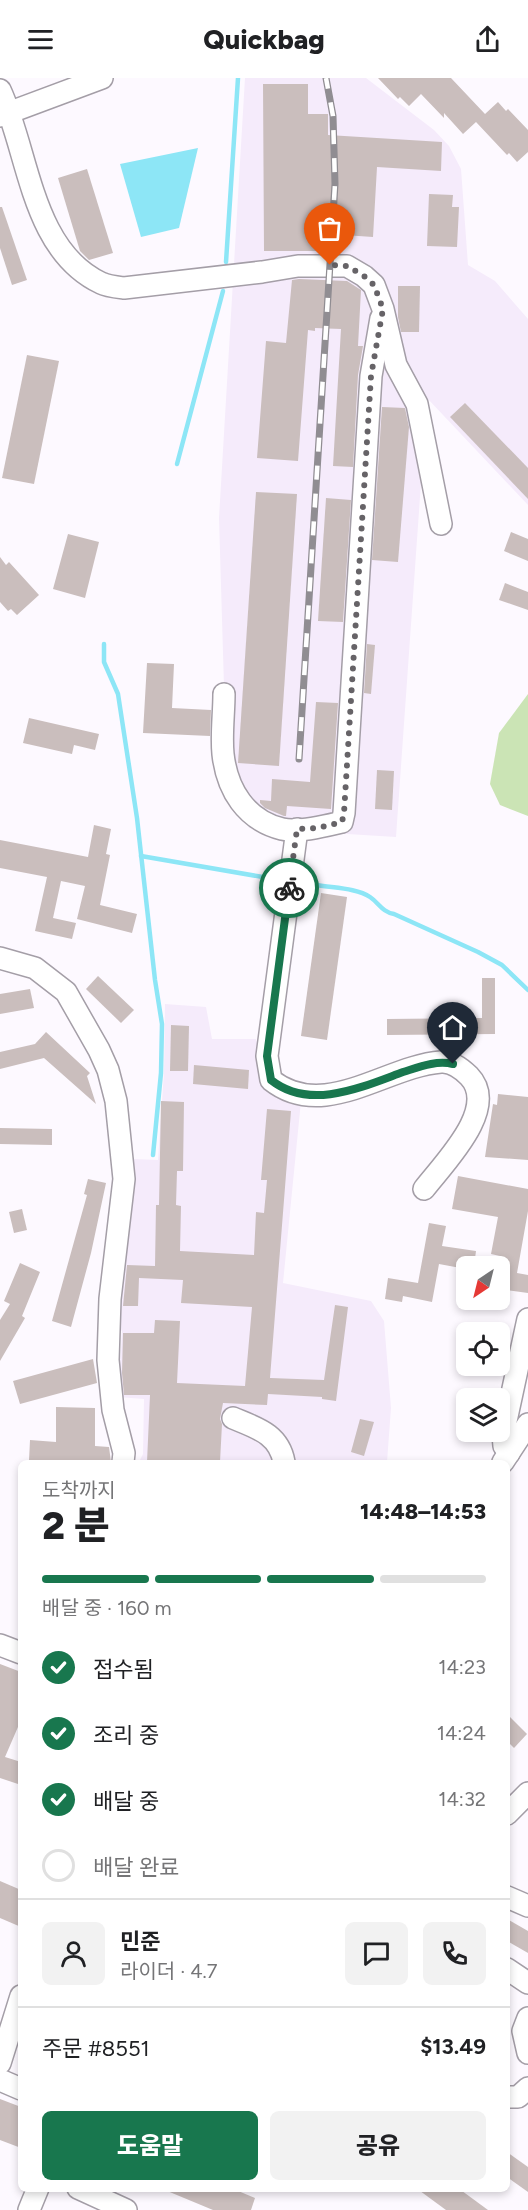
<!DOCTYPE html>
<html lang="ko">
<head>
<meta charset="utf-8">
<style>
  body { margin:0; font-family:Figtree,"Noto Sans KR",sans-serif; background:#f2f2f2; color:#202124; height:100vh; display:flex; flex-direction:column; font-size:22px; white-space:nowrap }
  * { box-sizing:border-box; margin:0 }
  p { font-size:20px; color:#757577 }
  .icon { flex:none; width:33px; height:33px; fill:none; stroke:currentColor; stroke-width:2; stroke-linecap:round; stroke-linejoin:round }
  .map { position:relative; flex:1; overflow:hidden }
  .sheet { position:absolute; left:18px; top:1382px; width:492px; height:732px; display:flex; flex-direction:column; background:#fff; border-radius:9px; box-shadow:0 3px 9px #0003 }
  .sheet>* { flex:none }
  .needle { width:39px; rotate:215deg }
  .controls { position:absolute; left:456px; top:1178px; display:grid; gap:12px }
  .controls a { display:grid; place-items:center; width:54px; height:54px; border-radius:9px; background:#fff; box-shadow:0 3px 9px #0003; font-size:30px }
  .pin { position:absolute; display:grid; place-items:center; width:51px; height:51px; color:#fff; margin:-62px -26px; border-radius:50% 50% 50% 0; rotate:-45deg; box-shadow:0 0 6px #0007 }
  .pin .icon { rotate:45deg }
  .courier { position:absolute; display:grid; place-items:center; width:60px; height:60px; margin:-30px; border:4px solid #18774e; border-radius:50%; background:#fff; color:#222; box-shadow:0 2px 8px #0007 }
  .summary em { font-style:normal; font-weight:800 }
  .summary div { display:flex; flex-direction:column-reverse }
  .summary { display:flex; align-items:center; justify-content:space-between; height:102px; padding:0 24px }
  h1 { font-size:39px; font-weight:800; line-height:45px }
  .bar { display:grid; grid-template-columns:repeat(4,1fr); gap:9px 6px; align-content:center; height:72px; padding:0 24px }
  .bar i { height:8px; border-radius:4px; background:#e0e0e0 }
  .bar .on { background:#18774e }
  .bar p { grid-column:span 4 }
  .line { display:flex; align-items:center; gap:15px; padding:0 24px; border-top:2px solid #e0e0e0 }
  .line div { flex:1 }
  .round { display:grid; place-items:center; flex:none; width:63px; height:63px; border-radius:9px; background:#f2f2f2 }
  ol { padding:0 24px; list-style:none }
  li { display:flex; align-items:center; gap:18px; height:66px }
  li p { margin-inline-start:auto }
  li .icon { padding:6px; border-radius:50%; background:#18774e; color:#fff; stroke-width:4 }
  li:last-child { color:#757577 }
  li i { width:33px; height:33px; border:3px solid #e0e0e0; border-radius:50% }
  .cta { display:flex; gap:12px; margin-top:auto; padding:12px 24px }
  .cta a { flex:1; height:69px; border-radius:9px; background:#18774e; color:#fff; font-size:24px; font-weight:800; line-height:69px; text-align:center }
  .cta a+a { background:#f2f2f2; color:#202124 }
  header { display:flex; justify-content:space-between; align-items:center; height:78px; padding:0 24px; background:#fff; font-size:27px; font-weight:800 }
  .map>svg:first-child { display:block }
  .built { fill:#f5ebfb }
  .green { fill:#cbe4b5 }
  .water { fill:#8de6f6 }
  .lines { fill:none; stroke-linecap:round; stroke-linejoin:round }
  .stream { stroke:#8de6f6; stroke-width:4.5 }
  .building { fill:#cabebd }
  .minor-casing { stroke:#a49ea7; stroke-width:24 }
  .minor { stroke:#fff; stroke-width:21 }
  .rail-casing { stroke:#908d92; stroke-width:7 }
  .rail { stroke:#fff; stroke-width:4.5; stroke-dasharray:14; stroke-linecap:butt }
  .done { stroke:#666367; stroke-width:6; stroke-dasharray:0 10.8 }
  .route { stroke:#18774e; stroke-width:8 }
</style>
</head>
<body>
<header><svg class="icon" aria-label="menu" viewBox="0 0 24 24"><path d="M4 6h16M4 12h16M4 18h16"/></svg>Quickbag<svg class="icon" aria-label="share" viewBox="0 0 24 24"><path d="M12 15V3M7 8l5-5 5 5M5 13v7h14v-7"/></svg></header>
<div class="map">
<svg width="528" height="2132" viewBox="0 0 528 2132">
  <rect width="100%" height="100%" fill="#fdf9ff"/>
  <g class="built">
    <polygon points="245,0 366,0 434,52 449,68 461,91 468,187 495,203 528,241 528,427 427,320 396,759 249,750 226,676 219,440"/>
    <polygon points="165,926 206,929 212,961 256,961 261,983 301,1023 283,1205 371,1223 384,1243 391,1330 387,1384 139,1384 143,1376 144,1321 118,1319 122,1253 116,1247 122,1168 133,1081 158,1082 164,994"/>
  </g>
  <polygon class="green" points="528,616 528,738 500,727 490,706 499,655"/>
  <polygon class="water" points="198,70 179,150 141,159 120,86"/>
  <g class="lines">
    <g class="stream">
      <polyline points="226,184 238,0"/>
      <polyline points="177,386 223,213"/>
      <polyline points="104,566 104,584 118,616 137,740 155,902 162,946 161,995 153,1077"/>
      <polyline points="141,778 280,802"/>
      <path d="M317,807C333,810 357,810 370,819C379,825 382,834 394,836L478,874L502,887L528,912"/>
    </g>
  </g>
  <g class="building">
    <polygon points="378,0 451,0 485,36 498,24 506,33 508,31 528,52 528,74 517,84 509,75 507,77 476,44 463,56 444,35 444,40 421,16 409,28 400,19 398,21"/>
    <polygon points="263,6 308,6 308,36 328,36 328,57 442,64 441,93 377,89 373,159 329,156 329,173 264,173"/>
    <polygon points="87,91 113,175 89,182 80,173 58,100"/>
    <polygon points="429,116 453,117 452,129 459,129 457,169 427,168"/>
    <polygon points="0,129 2,129 27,202 12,207 0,170"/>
    <polygon points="299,201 347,203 361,212 358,268 363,268 358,297 353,389 333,388 341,251 315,250 315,253 308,252 298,383 257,380 266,263 286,265 292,202"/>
    <polygon points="398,208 420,208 419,254 401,254 398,239"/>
    <polygon points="27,277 59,283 34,406 2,400"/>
    <polygon points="465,325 528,390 528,421 450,339"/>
    <polygon points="382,329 405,330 409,349 398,484 372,482"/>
    <polygon points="256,414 297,416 279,688 238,685"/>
    <polygon points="326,420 351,422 343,544 318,543"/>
    <polygon points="511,454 528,461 528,483 504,473"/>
    <polygon points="68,456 99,464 85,520 53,511"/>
    <polygon points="0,479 6,487 9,484 39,517 17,537 11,531 8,533 0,524"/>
    <polygon points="505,505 528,514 528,532 499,522"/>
    <polygon points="367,566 375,567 371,616 364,615"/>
    <polygon points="147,585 174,586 172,630 211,632 210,658 143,655"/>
    <polygon points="316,624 338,625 331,731 287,728 286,738 284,738 265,730 260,725 260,722 271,723 272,701 310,704"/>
    <polygon points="29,640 99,656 95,672 74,667 72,676 23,665"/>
    <polygon points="377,692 394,693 392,732 375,731"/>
    <polygon points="94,747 111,751 106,776 110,777 100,827 137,836 132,855 77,841 85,808 61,803 53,840 76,845 72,861 35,853 47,799 0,790 0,762 88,779"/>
    <polygon points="321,815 347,819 327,962 301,958"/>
    <polygon points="98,898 134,932 121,945 86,911"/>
    <polygon points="482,900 495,900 495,956 387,957 387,941 482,940"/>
    <polygon points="30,911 34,930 0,936 0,916"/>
    <polygon points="171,947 189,948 188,993 170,993"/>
    <polygon points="46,954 90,995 87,998 96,1026 44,980 0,991 0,974 35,966"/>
    <polygon points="194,987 249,992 248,1011 193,1006"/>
    <polygon points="498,1016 528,1019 528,1082 485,1079 493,1026 497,1027"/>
    <polygon points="161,1023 184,1024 183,1093 177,1093 176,1127 181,1128 180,1173 254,1177 256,1134 264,1135 267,1102 261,1102 267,1031 291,1033 270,1300 324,1302 335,1227 348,1229 336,1323 322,1321 322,1319 268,1316 267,1327 223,1325 220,1341 222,1346 220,1384 147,1384 150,1317 124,1317 122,1295 123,1255 154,1255 155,1242 180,1243 177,1305 245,1308 252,1229 181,1225 183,1202 139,1200 138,1228 123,1228 127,1187 155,1188 156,1127 159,1127"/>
    <polygon points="0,1050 52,1051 52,1067 0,1066"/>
    <polygon points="458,1098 528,1111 528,1133 517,1195 528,1197 528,1215 500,1211 500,1178 491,1176 498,1139 452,1131"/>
    <polygon points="88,1101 106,1105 91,1175 71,1249 52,1243 87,1117 84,1116"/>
    <polygon points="22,1131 27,1152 14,1155 9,1134"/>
    <polygon points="429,1145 446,1148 442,1168 476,1173 474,1188 466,1188 466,1191 439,1186 432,1224 403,1218 402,1224 385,1221 388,1200 418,1205"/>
    <polygon points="20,1185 40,1194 22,1238 25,1240 0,1283 0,1242 10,1226 4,1223"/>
    <polygon points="93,1281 97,1305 20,1326 13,1303"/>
    <polygon points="56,1329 95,1330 95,1368 109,1369 111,1384 29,1383 30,1362 56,1364"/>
    <polygon points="360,1341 374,1344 364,1378 351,1374"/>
    <polygon points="0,1586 21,1594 21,1642 5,1679 21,1684 21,1707 0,1700"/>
    <polygon points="507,1636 527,1656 514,1670 507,1663"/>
    <polygon points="0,1803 21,1812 21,1849 0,1840"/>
    <polygon points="507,1841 528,1853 528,1875 507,1863"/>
    <polygon points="0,2021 21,2029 21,2070 0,2062"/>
    <polygon points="507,2074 528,2089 528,2114 507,2099"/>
    <polygon points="160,2110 231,2110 255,2120 251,2132 213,2132"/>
    <polygon points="416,2110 458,2110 488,2132 446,2132"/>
  </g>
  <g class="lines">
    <g class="minor-casing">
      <g id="minor">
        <path d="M0,12C29,74 31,172 101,205C107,208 116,209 124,210L262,194L298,188H347L364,198L374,207L383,231L396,287L417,326L441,446"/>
        <polyline points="0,38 102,0"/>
        <path d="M224,616C224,635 221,657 223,676C227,712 246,742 282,751C298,755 325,748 342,744L344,735L371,298L381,240"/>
        <path d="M297,751L267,978L271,1002C324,1044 386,988 441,984C452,983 461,990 469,998C500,1030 444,1085 424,1111"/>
        <polyline points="0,880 35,890 66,914 99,972 108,992 116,1023 124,1101 110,1221 108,1282 113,1332 124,1375 123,1384"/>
        <path d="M233,1340C257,1350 279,1356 284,1384"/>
        <polyline points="509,1375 504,1368 503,1357 528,1241"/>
        <polyline points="503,1384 528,1346"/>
        <polyline points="0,1567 21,1575"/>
        <polyline points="507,1736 528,1715"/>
        <polyline points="507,1819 528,1828"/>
        <polyline points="507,1891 528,1905"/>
        <polyline points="528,1940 523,1953 528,1975"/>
        <polyline points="0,1985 21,1918"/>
        <polyline points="0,2002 21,2011"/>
        <polyline points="507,2019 518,2019 528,2010"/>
        <polyline points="78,2110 126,2132"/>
        <polyline points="29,2132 38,2110"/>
      </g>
    </g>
    <use href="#minor" class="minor"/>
    <g class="rail-casing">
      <polyline id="rail" points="299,681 335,106 333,38 326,0"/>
    </g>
    <use href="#rail" class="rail"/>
  </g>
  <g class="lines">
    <polyline class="done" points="289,810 297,751 317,750 342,744 344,735 371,298 383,231 374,207 364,198 347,188 330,187"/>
    <path class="route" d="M289,810L267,978L271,1002C310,1033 362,1009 403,994C419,989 436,982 453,986"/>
  </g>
</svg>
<div class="controls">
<a><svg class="needle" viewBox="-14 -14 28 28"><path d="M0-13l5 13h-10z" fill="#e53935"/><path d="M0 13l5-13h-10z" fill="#757577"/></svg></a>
<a><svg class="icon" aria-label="locate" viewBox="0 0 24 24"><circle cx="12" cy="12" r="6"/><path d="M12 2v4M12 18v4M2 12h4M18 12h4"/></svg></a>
<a><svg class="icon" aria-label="layers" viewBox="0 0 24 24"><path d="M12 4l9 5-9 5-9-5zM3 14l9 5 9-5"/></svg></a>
</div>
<div class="pin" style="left:330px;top:187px;background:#ea580c"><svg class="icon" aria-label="bag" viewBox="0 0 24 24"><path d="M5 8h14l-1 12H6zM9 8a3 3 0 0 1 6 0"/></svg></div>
<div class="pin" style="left:453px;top:986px;background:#1f2937"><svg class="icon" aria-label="home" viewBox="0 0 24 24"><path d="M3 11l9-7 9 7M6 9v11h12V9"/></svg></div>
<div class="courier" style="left:289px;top:810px"><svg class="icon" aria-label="bike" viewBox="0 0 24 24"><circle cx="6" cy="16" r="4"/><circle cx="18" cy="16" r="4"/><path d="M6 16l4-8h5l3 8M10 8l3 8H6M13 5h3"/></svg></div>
<section class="sheet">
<div class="summary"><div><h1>2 분</h1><p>도착까지</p></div><em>14:48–14:53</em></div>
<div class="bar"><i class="on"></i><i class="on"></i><i class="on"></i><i></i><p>배달 중 · 160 m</p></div>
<ol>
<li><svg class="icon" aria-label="check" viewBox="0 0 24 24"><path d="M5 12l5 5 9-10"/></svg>접수됨<p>14:23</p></li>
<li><svg class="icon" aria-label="check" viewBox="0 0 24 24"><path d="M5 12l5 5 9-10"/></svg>조리 중<p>14:24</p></li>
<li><svg class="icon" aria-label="check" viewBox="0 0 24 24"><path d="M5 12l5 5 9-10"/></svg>배달 중<p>14:32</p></li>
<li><i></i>배달 완료</li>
</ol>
<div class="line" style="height:108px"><a class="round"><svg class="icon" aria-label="person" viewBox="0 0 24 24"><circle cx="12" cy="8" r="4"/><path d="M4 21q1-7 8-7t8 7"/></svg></a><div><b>민준</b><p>라이더 · 4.7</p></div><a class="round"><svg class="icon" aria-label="chat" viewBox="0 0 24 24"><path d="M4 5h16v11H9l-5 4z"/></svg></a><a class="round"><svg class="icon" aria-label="phone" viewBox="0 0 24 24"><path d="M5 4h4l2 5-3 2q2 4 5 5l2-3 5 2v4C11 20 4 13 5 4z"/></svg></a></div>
<div class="line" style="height:78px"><div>주문 #8551</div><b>$13.49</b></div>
<div class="cta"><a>도움말</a><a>공유</a></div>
</section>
</div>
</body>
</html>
